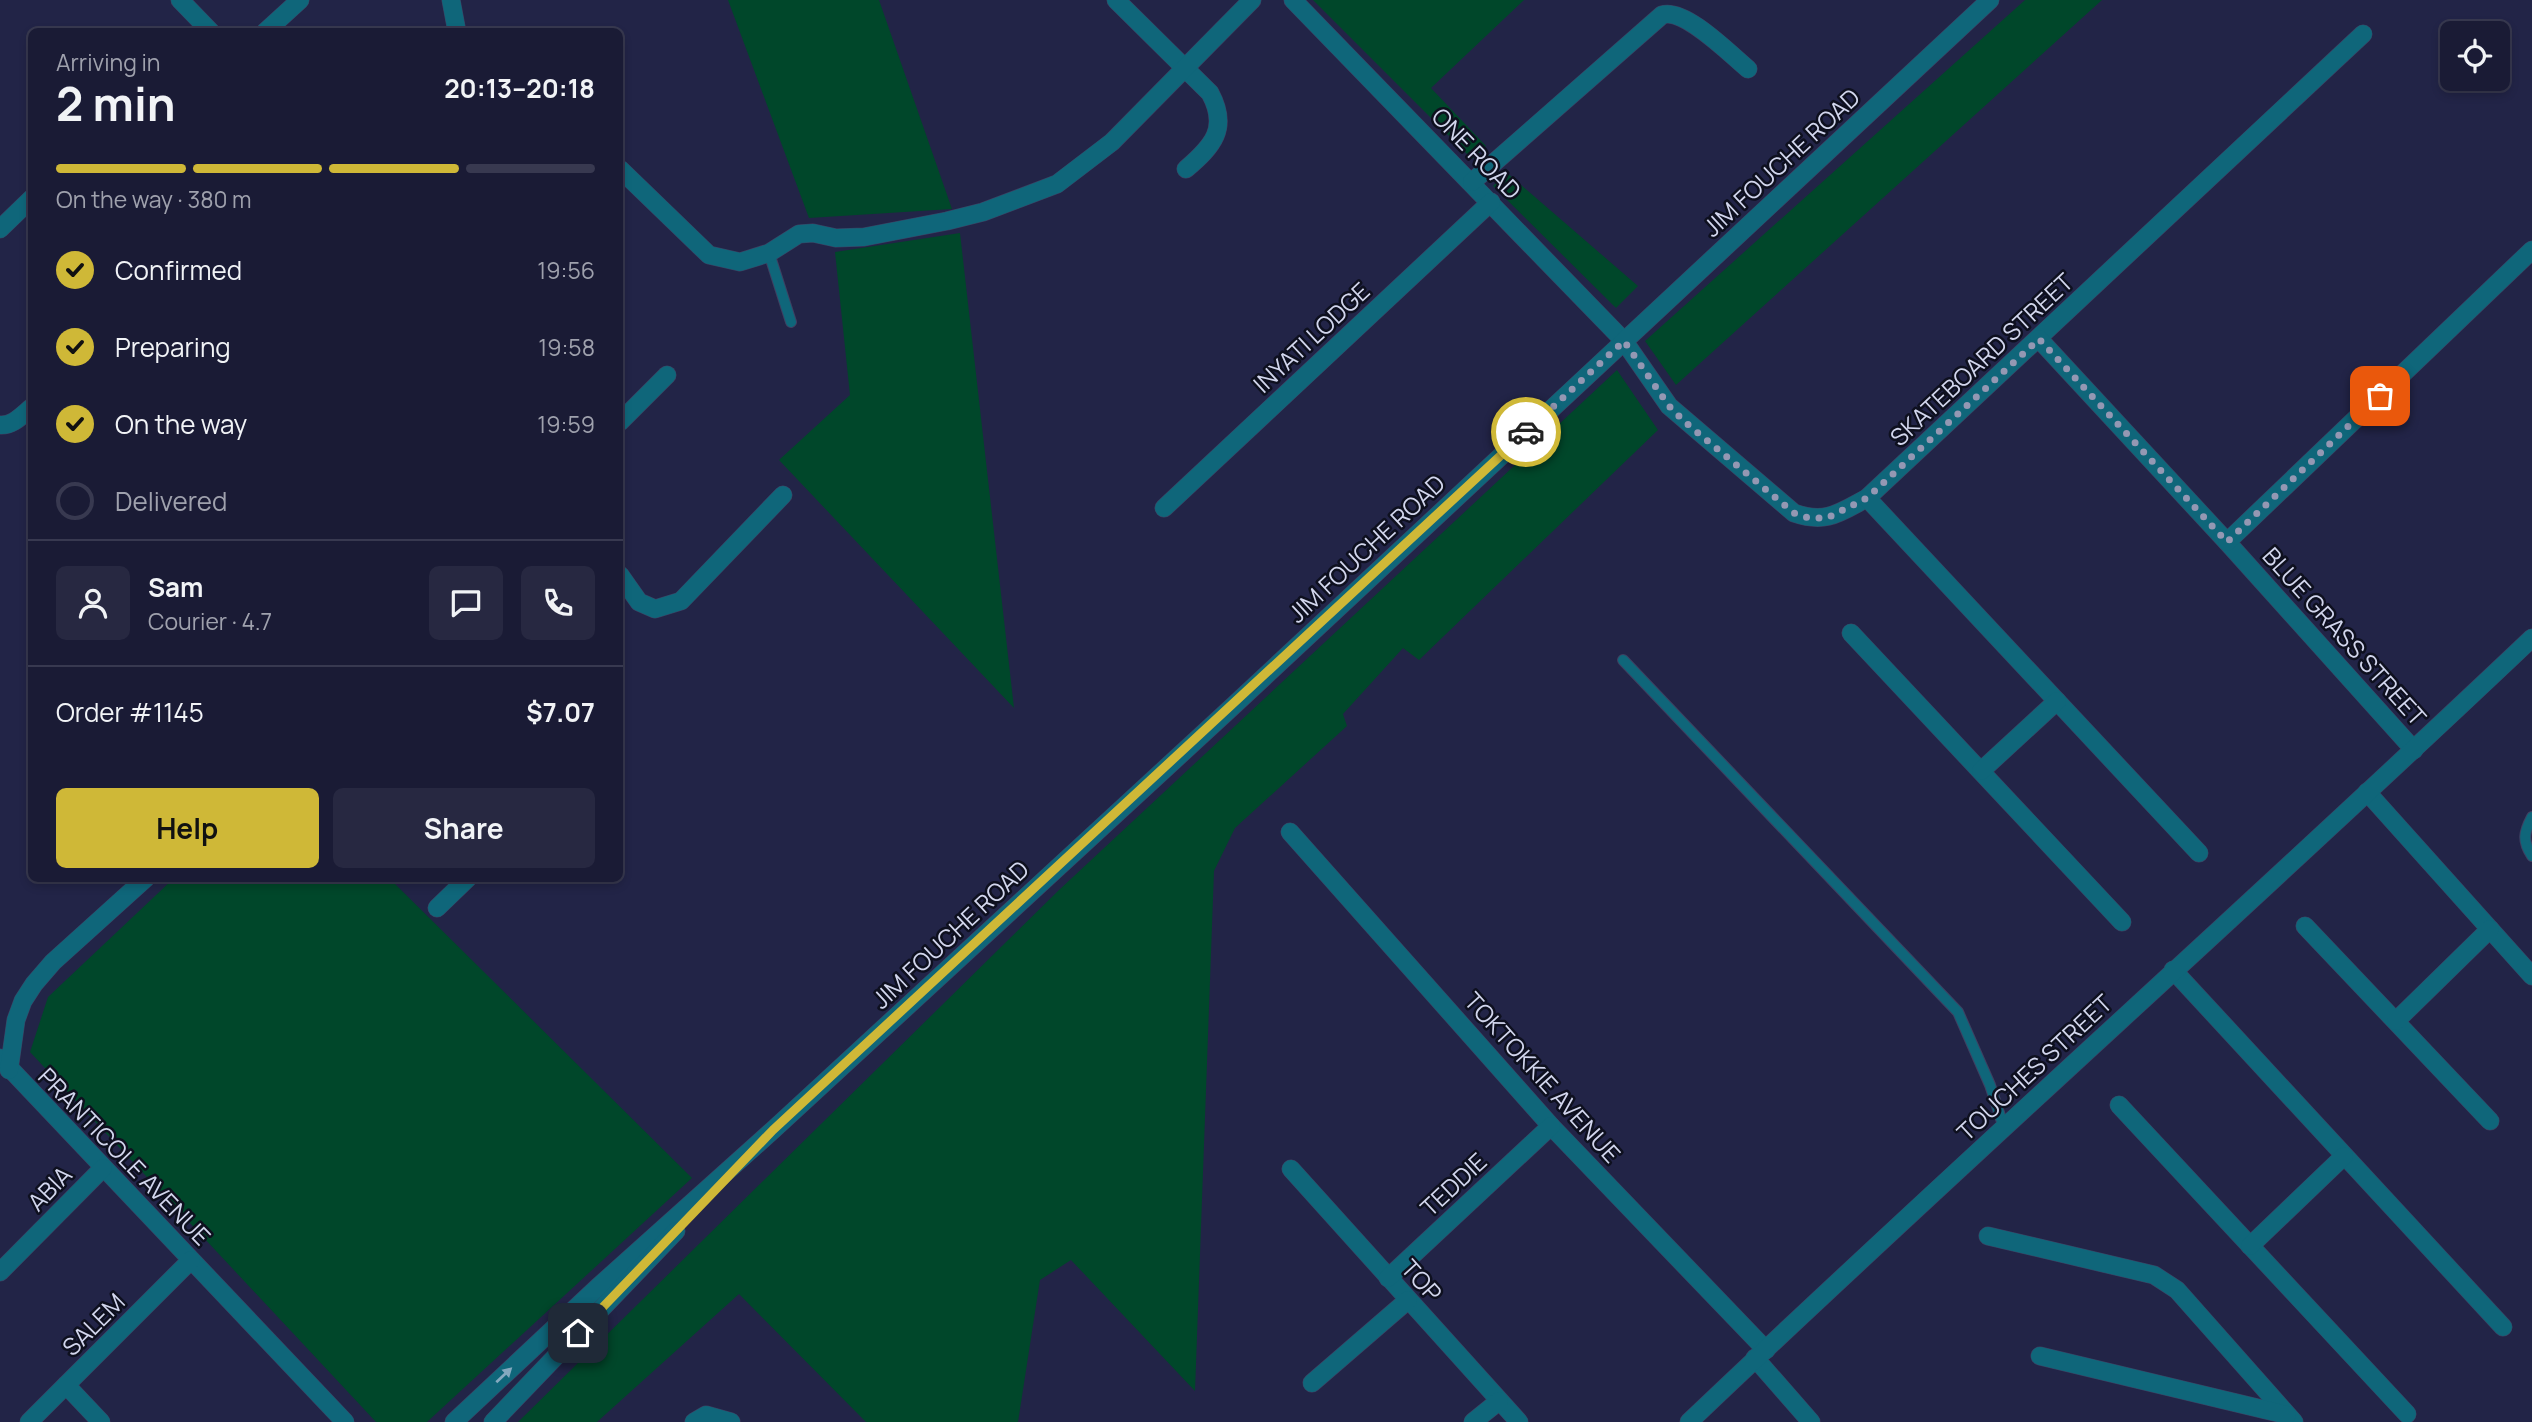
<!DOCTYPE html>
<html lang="en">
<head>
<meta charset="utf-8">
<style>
  body { margin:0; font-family:Manrope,sans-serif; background:#272841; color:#f1f3f6; height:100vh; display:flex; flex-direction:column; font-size:26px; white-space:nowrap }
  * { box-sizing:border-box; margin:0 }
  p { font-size:23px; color:#9fa1ad }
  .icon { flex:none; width:38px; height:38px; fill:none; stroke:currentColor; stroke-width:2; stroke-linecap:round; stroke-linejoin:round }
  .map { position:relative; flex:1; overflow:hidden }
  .drawer { position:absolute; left:28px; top:28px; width:595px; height:854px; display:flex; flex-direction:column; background:#1a1b35; border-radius:10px; box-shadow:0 4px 10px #0003,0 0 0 2px #383950 }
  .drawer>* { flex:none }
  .controls { position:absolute; left:2440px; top:21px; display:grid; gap:14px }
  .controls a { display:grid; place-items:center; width:70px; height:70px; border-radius:10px; background:#1a1b35; box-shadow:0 4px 10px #0003,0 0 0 2px #383950; font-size:35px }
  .pin { position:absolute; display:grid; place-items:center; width:60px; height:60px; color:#fff; margin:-30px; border-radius:14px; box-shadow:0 4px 10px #0006 }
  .courier { position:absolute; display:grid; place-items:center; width:70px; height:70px; margin:-35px; border:5px solid #cfb837; border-radius:50%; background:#fff; color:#222; box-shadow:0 2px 9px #0007 }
  .headline em { font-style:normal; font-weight:700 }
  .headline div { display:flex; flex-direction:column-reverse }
  .headline { display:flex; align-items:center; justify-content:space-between; height:119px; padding:0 28px }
  h1 { font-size:46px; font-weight:700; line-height:52px }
  .bar { display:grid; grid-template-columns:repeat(4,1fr); gap:10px 7px; align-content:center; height:84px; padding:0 28px }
  .bar i { height:9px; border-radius:5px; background:#383950 }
  .bar .on { background:#cfb837 }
  .bar p { grid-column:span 4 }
  .line { display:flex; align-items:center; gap:18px; padding:0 28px; border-top:2px solid #383950 }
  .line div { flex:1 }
  .round { display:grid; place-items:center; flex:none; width:74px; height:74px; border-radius:10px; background:#272841 }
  ol { padding:0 28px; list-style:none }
  li { display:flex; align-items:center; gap:21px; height:77px }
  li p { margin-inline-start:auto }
  li .icon { padding:7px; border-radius:50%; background:#cfb837; color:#111; stroke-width:4 }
  li:last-child { color:#9fa1ad }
  li i { width:38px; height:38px; border:4px solid #383950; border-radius:50% }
  .button { display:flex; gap:14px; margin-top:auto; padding:14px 28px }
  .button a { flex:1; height:80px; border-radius:10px; background:#cfb837; color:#111; font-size:28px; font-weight:700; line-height:80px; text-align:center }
  .button a+a { background:#272841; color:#f1f3f6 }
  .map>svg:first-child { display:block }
  .green { fill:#00472a }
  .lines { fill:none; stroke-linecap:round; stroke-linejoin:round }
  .service-casing { stroke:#3e4062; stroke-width:12 }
  .minor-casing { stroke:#3e4062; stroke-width:19 }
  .tertiary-casing { stroke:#3e4062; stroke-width:19 }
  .service { stroke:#0f667a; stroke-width:10 }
  .minor { stroke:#0f667a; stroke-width:18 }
  .tertiary { stroke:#0f667a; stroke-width:18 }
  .oneway { fill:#84a9bf }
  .done { stroke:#9498b3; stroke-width:7; stroke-dasharray:0 12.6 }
  .route { stroke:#cfb837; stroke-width:9 }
  .labels { text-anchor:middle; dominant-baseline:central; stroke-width:5; stroke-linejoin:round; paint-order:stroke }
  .street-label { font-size:24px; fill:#d2d6ed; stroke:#0e101f }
</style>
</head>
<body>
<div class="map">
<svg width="2532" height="1422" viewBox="0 0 2532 1422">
  <rect width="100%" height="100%" fill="#222447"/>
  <g class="green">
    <polygon points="728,0 879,0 952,209 809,218"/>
    <polygon points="1313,0 1524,0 1431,88 1486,146 1472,159"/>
    <polygon points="2025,0 2102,0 1676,385 1645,341"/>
    <polygon points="1506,172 1638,286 1616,308 1493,186"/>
    <polygon points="960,233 1014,708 779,460 850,395 835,252"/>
    <polygon points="1617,370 1658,430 1419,660 1403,648 1343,714 1347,726 1235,828 1214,871 1195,1391 1071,1260 1040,1280 1018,1422 866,1422 739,1294 597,1422 518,1422 1059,890"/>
    <polygon points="173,879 390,879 692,1178 427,1422 376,1422 30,1052 48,997"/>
  </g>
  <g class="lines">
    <g class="service-casing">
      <g id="service">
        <polyline points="769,253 791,322"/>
        <polyline points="1623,660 1958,1012 1990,1085 2004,1128"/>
        <path d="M2532,817C2524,832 2522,841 2532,856"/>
      </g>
    </g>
    <g class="minor-casing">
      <g id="minor">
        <polyline points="180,0 211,32"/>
        <polyline points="451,0 457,32"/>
        <path d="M1116,0L1210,93C1229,128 1213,146 1186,169"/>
        <path d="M1293,0L1624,341L1669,406L1794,513C1826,524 1839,513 1867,498L2363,34"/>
        <polyline points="265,32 300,0"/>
        <polyline points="620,169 709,255 740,262 769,253 799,234 813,233 836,238 864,237 947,221 983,212 1057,184 1112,142 1252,0"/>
        <path d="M1472,182L1662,15C1684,7 1730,54 1748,69"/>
        <polyline points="0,229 32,198"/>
        <polyline points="2039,339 2227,542 2414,750"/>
        <polyline points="620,422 667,375"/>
        <path d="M0,425C13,426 22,415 32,407"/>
        <polyline points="1867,498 2199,853"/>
        <polyline points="1164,508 1491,202"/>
        <polyline points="2227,542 2532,250"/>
        <polyline points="620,575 639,602 655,609 681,601 783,495"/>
        <polyline points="1851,633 2122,922"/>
        <polyline points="1981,771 2057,701"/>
        <polyline points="2367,792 2532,976"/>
        <polyline points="1290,832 1551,1126 1766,1350"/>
        <polyline points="437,908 468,878"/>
        <polyline points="2305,926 2490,1121"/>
        <polyline points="2173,970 2503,1327"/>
        <polyline points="2396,1021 2490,929"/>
        <polyline points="0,1058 345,1422"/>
        <polyline points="9,1070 16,1020 23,1001 34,984 53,962 146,878"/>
        <polyline points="2119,1105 2407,1414"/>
        <polyline points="1291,1169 1519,1422"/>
        <polyline points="1988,1236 2154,1275 2177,1290 2294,1422"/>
        <polyline points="2250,1246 2344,1156"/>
        <polyline points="0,1272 103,1168"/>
        <polyline points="1388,1278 1551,1126"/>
        <polyline points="2040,1356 2287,1415"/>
        <polyline points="1755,1358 1811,1422"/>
        <polyline points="1312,1383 1408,1300"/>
        <polyline points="66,1385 101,1422"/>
        <polyline points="29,1422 191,1260"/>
        <polyline points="694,1422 706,1415 731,1422"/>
        <polyline points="1473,1422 1499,1401"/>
        <path d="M1689,1422C1967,1157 2254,902 2532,638"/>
      </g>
    </g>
    <g class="tertiary-casing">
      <g id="tertiary">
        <polyline points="454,1422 598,1287 773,1130 1232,707 1990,0"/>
        <polyline points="493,1422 676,1231"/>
      </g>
    </g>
    <use href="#service" class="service"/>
    <use href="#minor" class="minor"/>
    <use href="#tertiary" class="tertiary"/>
  </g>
  <defs><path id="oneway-solid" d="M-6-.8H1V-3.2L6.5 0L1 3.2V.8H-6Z" transform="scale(1.75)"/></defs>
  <use class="oneway" href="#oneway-solid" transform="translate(504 1375) rotate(-43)"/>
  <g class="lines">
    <polyline class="done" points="1526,432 1624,341 1669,406 1685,422 1794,513 1809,518 1827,518 1867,498 2039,339 2227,542 2380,396"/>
    <polyline class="route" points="578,1333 773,1130 1526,432"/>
  </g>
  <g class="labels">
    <g class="street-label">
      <text transform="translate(1477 153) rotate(46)">ONE ROAD</text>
      <text transform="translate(1781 162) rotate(-43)">JIM FOUCHE ROAD</text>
      <text transform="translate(1311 337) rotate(-43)">INYATI LODGE</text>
      <text transform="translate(1981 359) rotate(-43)">SKATEBOARD STREET</text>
      <text transform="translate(1366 548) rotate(-43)">JIM FOUCHE ROAD</text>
      <text transform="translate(2345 636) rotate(48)">BLUE GRASS STREET</text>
      <text transform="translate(950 934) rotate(-43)">JIM FOUCHE ROAD</text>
      <text transform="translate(2034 1067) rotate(-43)">TOUCHES STREET</text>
      <text transform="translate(1543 1077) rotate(48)">TOKTOKKIE AVENUE</text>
      <text transform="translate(125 1156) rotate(46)">PRANTICOLE AVENUE</text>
      <text transform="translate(1453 1184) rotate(-43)">TEDDIE</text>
      <text transform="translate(49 1188) rotate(-46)">ABIA</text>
      <text transform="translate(1422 1280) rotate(48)">TOP</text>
      <text transform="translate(93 1324) rotate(-45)">SALEM</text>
    </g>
  </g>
</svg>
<div class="controls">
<a><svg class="icon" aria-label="locate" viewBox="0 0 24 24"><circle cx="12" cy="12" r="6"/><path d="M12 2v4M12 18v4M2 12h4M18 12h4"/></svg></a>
</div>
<div class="pin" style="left:2380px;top:396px;background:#ea580c"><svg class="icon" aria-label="bag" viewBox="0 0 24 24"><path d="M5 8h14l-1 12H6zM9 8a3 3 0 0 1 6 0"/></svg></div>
<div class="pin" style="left:578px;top:1333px;background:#1f2937"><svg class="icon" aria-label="home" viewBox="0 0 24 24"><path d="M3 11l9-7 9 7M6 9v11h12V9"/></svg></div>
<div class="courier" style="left:1526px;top:432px"><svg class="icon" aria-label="car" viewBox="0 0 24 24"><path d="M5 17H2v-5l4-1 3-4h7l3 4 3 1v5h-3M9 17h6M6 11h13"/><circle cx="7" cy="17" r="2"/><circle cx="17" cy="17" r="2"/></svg></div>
<section class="drawer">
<div class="headline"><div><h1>2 min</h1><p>Arriving in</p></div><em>20:13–20:18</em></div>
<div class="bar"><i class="on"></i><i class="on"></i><i class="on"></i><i></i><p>On the way · 380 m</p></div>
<ol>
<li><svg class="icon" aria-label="check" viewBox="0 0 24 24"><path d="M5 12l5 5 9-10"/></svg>Confirmed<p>19:56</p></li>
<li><svg class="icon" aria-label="check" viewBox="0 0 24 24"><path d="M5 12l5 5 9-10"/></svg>Preparing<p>19:58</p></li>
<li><svg class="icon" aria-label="check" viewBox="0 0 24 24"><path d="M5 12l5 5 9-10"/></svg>On the way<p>19:59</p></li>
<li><i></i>Delivered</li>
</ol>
<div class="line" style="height:126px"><a class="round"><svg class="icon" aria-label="person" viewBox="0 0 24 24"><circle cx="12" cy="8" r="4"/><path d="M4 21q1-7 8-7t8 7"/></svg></a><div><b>Sam</b><p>Courier · 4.7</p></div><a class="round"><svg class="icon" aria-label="chat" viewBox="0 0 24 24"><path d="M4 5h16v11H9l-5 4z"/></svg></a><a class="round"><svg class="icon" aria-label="phone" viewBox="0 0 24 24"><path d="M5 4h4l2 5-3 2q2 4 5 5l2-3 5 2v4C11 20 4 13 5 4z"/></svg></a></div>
<div class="line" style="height:91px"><div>Order #1145</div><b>$7.07</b></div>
<div class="button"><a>Help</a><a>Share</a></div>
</section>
</div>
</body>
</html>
